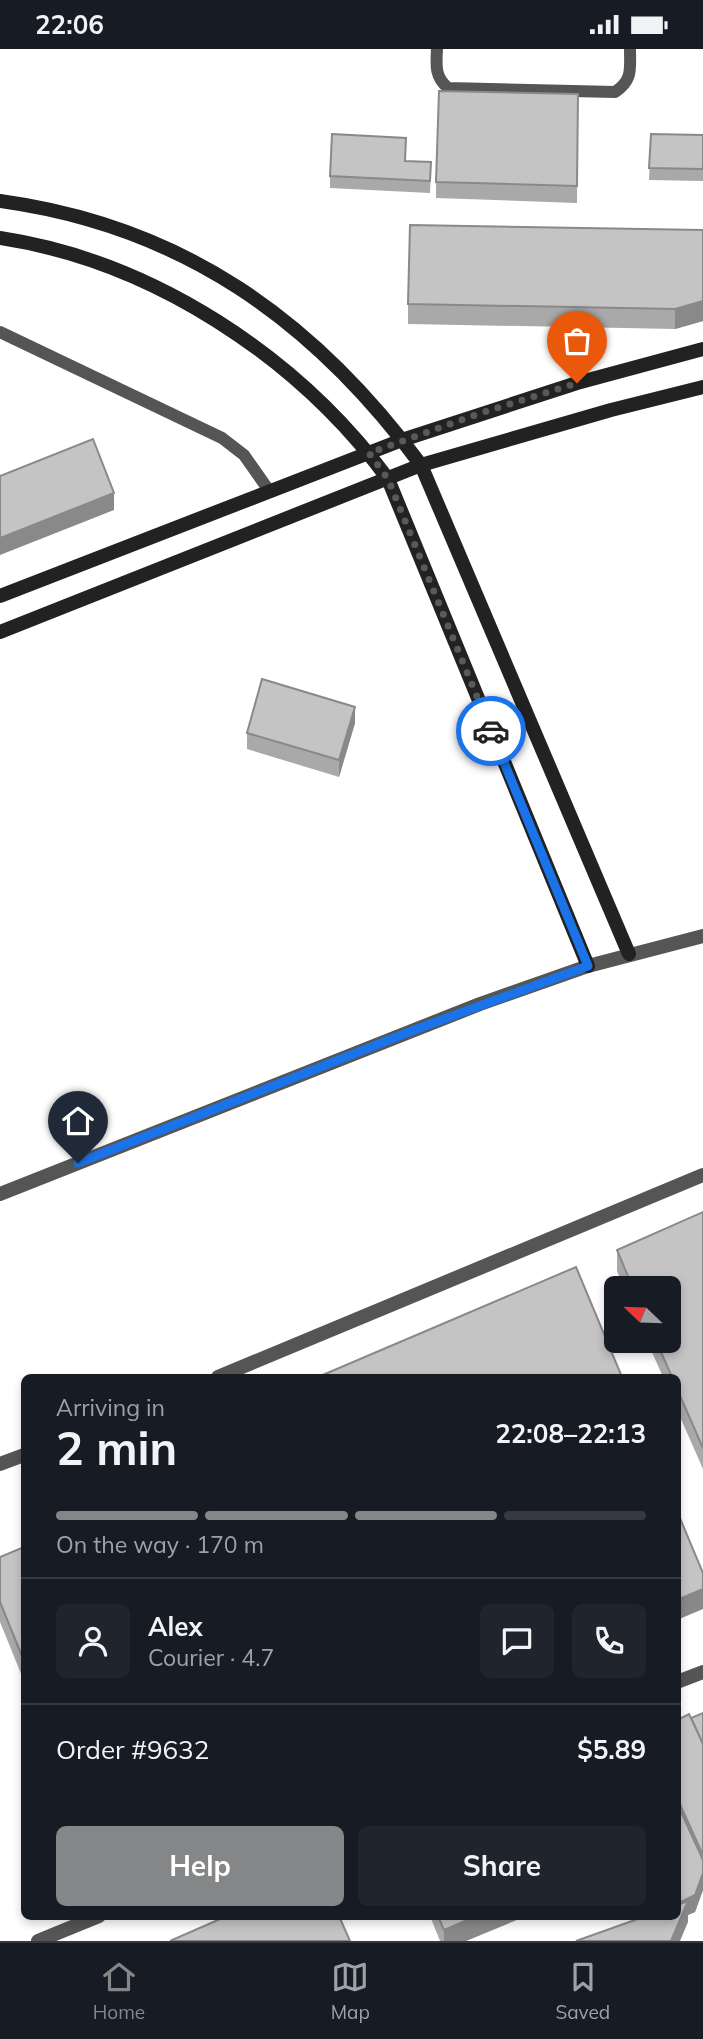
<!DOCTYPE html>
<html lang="en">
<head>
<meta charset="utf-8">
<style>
  body { margin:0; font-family:Mulish,sans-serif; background:#20242c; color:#f1f3f6; height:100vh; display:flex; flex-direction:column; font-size:26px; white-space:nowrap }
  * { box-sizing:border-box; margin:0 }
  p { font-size:23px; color:#9ea1a6 }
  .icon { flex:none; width:38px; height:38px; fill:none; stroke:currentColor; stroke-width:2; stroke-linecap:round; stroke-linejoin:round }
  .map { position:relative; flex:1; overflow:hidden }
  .panel { position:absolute; left:21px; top:1325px; width:660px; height:546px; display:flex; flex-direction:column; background:#171b24; border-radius:10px; box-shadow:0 4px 10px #0003 }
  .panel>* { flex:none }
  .needle { width:46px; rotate:293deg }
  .controls { position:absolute; left:604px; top:1227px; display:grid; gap:14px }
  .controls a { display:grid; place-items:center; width:77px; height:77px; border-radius:10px; background:#171b24; box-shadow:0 4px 10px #0003; font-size:35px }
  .pin { position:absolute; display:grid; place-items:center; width:60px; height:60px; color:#fff; margin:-72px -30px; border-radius:50% 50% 50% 0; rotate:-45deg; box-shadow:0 0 7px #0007 }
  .pin .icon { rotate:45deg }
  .courier { position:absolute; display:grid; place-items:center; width:70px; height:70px; margin:-35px; border:5px solid #1a73e8; border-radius:50%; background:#fff; color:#222; box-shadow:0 2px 9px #0007 }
  .summary em { font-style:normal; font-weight:700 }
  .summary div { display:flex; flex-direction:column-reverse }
  .summary { display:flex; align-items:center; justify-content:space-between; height:119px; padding:0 35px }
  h1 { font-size:46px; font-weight:700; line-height:52px }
  .bar { display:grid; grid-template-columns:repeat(4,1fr); gap:10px 7px; align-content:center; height:84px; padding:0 35px }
  .bar i { height:9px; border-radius:5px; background:#363941 }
  .bar .selected { background:#858687 }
  .bar p { grid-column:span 4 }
  .line { display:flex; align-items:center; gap:18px; padding:0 35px; border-top:2px solid #363941 }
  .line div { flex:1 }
  .round { display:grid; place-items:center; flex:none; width:74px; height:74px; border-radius:10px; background:#20242c }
  .button { display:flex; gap:14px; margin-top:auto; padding:14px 35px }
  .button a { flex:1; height:80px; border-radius:10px; background:#858687; color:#fff; font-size:28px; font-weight:700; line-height:80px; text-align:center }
  .button a+a { background:#20242c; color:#f1f3f6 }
  .status { display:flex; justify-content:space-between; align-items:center; height:49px; padding:0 35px; background:#171b24; direction:ltr }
  .status svg { height:19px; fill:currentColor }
  .dock { display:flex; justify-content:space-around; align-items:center; height:98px; border-top:2px solid #363941; background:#171b24; font-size:19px; color:#9ea1a6 }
  .dock a { display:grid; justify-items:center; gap:4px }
  .dock .selected { color:#858687 }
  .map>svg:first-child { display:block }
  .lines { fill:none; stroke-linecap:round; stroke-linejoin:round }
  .lane { stroke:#555; stroke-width:12 }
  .street { stroke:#555; stroke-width:14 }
  .secondary { stroke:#222; stroke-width:14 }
  .wall { fill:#a9a9a9 }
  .shaded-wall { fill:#898989 }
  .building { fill:#c4c4c4; stroke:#898989; stroke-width:2 }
  .done { stroke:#595959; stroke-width:7; stroke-dasharray:0 12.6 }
  .route { stroke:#1a73e8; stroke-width:9 }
</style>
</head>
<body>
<div class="status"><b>22:06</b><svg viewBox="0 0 49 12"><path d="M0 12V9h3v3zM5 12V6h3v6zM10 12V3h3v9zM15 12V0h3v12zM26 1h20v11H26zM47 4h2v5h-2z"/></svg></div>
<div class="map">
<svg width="703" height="1892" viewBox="0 0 703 1892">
  <rect width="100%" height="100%" fill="#fff"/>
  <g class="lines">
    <g class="lane">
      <path d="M437,0C436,17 435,28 448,39L615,43C633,31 630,20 630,0"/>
      <polyline points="0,283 222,389 244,406 270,443"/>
    </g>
    <g class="street">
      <polyline points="0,1145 480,955 588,917 703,887"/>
      <polyline points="218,1328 703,1126"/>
      <polyline points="0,1415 24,1406"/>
      <polyline points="677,1633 703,1623"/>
      <polyline points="38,1892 99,1867"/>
    </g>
    <g class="secondary">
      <path d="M0,152C182,177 313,270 421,416L629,905"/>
      <path d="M0,189C152,212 297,307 388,430L588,917"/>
      <polyline points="0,547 402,391 577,334 703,300"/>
      <polyline points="0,583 421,416 611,361 703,338"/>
    </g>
  </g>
  <g class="wall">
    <polygon points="578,45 577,154 436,149 436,133"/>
    <polygon points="651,85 703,86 703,132 649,131"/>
    <polygon points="406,100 405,112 431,125 430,144 330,139 330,127"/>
    <polygon points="703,181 703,272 675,280 408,275 408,255"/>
    <polygon points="355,674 339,728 247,700 247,684"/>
    <polygon points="703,1163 703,1420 677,1361 677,1328 663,1328 647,1292 668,1292 668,1239 624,1239 617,1222 617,1201"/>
    <polygon points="24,1498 24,1632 0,1573 0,1508"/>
    <polygon points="703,1664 703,1841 695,1863 688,1866 688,1873 677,1867 677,1671 691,1669"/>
    <polygon points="430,1867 526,1867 466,1892 440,1892"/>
  </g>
  <g class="shaded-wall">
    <polygon points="703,252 703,272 675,280 675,260"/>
    <polygon points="114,444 114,461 0,506 0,489"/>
    <polygon points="355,658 355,674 339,728 339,711"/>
    <polygon points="703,1540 703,1560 677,1571 677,1551"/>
    <polygon points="703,1824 703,1841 695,1863 688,1866 688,1873 680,1892 671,1892 677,1867 677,1855"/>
    <polygon points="477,1867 526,1867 466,1892 444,1892 444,1881"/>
  </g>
  <g class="building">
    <polygon points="439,42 578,45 577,137 436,133"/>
    <polygon points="332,85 406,89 405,112 431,113 430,132 330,127"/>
    <polygon points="651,85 703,86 703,120 649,119"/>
    <polygon points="410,176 703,181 703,252 675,260 408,255"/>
    <polygon points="93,390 114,444 0,489 0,427"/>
    <polygon points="262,630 355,658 339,711 247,684"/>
    <polygon points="703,1163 703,1399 677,1340 677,1328 672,1328 656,1292 668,1292 668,1239 633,1239 617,1201"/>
    <polygon points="576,1218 622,1328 318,1328"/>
    <polygon points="677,1462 703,1524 703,1540 677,1551"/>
    <polygon points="24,1498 24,1612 0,1553 0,1508"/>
    <polygon points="703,1664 703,1695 691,1669"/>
    <polygon points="689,1665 703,1695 703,1806 677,1749 677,1671"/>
    <polygon points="677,1754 703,1811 703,1824 695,1846 677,1855"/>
    <polygon points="688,1852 671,1892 576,1892 646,1867 677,1867 677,1856"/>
    <polygon points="227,1867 339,1867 350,1892 170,1892"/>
    <polygon points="438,1867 477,1867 444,1881"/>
  </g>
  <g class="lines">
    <polyline class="done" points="491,682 388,430 369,404 475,366 577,334"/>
    <polyline class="route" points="78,1114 414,981 588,917 491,682"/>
  </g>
</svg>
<div class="controls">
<a><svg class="needle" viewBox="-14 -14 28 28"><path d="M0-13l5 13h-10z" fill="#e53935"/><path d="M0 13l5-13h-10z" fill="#9ea1a6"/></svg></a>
</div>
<div class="pin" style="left:577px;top:334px;background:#ea580c"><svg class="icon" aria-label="bag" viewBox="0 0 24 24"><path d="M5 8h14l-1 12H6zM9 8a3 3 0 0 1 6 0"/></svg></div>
<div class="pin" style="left:78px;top:1114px;background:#1f2937"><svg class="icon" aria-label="home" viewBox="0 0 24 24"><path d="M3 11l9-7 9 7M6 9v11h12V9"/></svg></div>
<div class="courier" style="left:491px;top:682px"><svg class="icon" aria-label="car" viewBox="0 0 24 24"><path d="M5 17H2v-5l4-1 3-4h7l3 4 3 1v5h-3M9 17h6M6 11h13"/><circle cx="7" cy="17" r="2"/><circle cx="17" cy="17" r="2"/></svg></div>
<section class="panel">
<div class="summary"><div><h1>2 min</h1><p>Arriving in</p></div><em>22:08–22:13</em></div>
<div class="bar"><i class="selected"></i><i class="selected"></i><i class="selected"></i><i></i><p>On the way · 170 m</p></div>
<div class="line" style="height:126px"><a class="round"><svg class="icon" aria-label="person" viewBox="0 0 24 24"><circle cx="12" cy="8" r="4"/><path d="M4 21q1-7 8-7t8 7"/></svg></a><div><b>Alex</b><p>Courier · 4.7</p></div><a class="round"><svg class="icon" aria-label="chat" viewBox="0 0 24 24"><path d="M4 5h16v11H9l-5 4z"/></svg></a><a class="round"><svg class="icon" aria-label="phone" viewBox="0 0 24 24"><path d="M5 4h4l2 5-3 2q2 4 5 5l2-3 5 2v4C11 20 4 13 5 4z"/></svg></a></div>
<div class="line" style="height:91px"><div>Order #9632</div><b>$5.89</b></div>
<div class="button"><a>Help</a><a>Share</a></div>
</section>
</div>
<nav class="dock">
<a class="selected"><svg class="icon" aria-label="home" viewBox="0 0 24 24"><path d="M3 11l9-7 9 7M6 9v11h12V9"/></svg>Home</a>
<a><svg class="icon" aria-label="map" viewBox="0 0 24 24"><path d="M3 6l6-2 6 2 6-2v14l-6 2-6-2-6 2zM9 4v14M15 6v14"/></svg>Map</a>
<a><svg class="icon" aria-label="saved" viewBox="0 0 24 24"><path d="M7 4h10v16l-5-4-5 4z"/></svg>Saved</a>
</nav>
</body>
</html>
